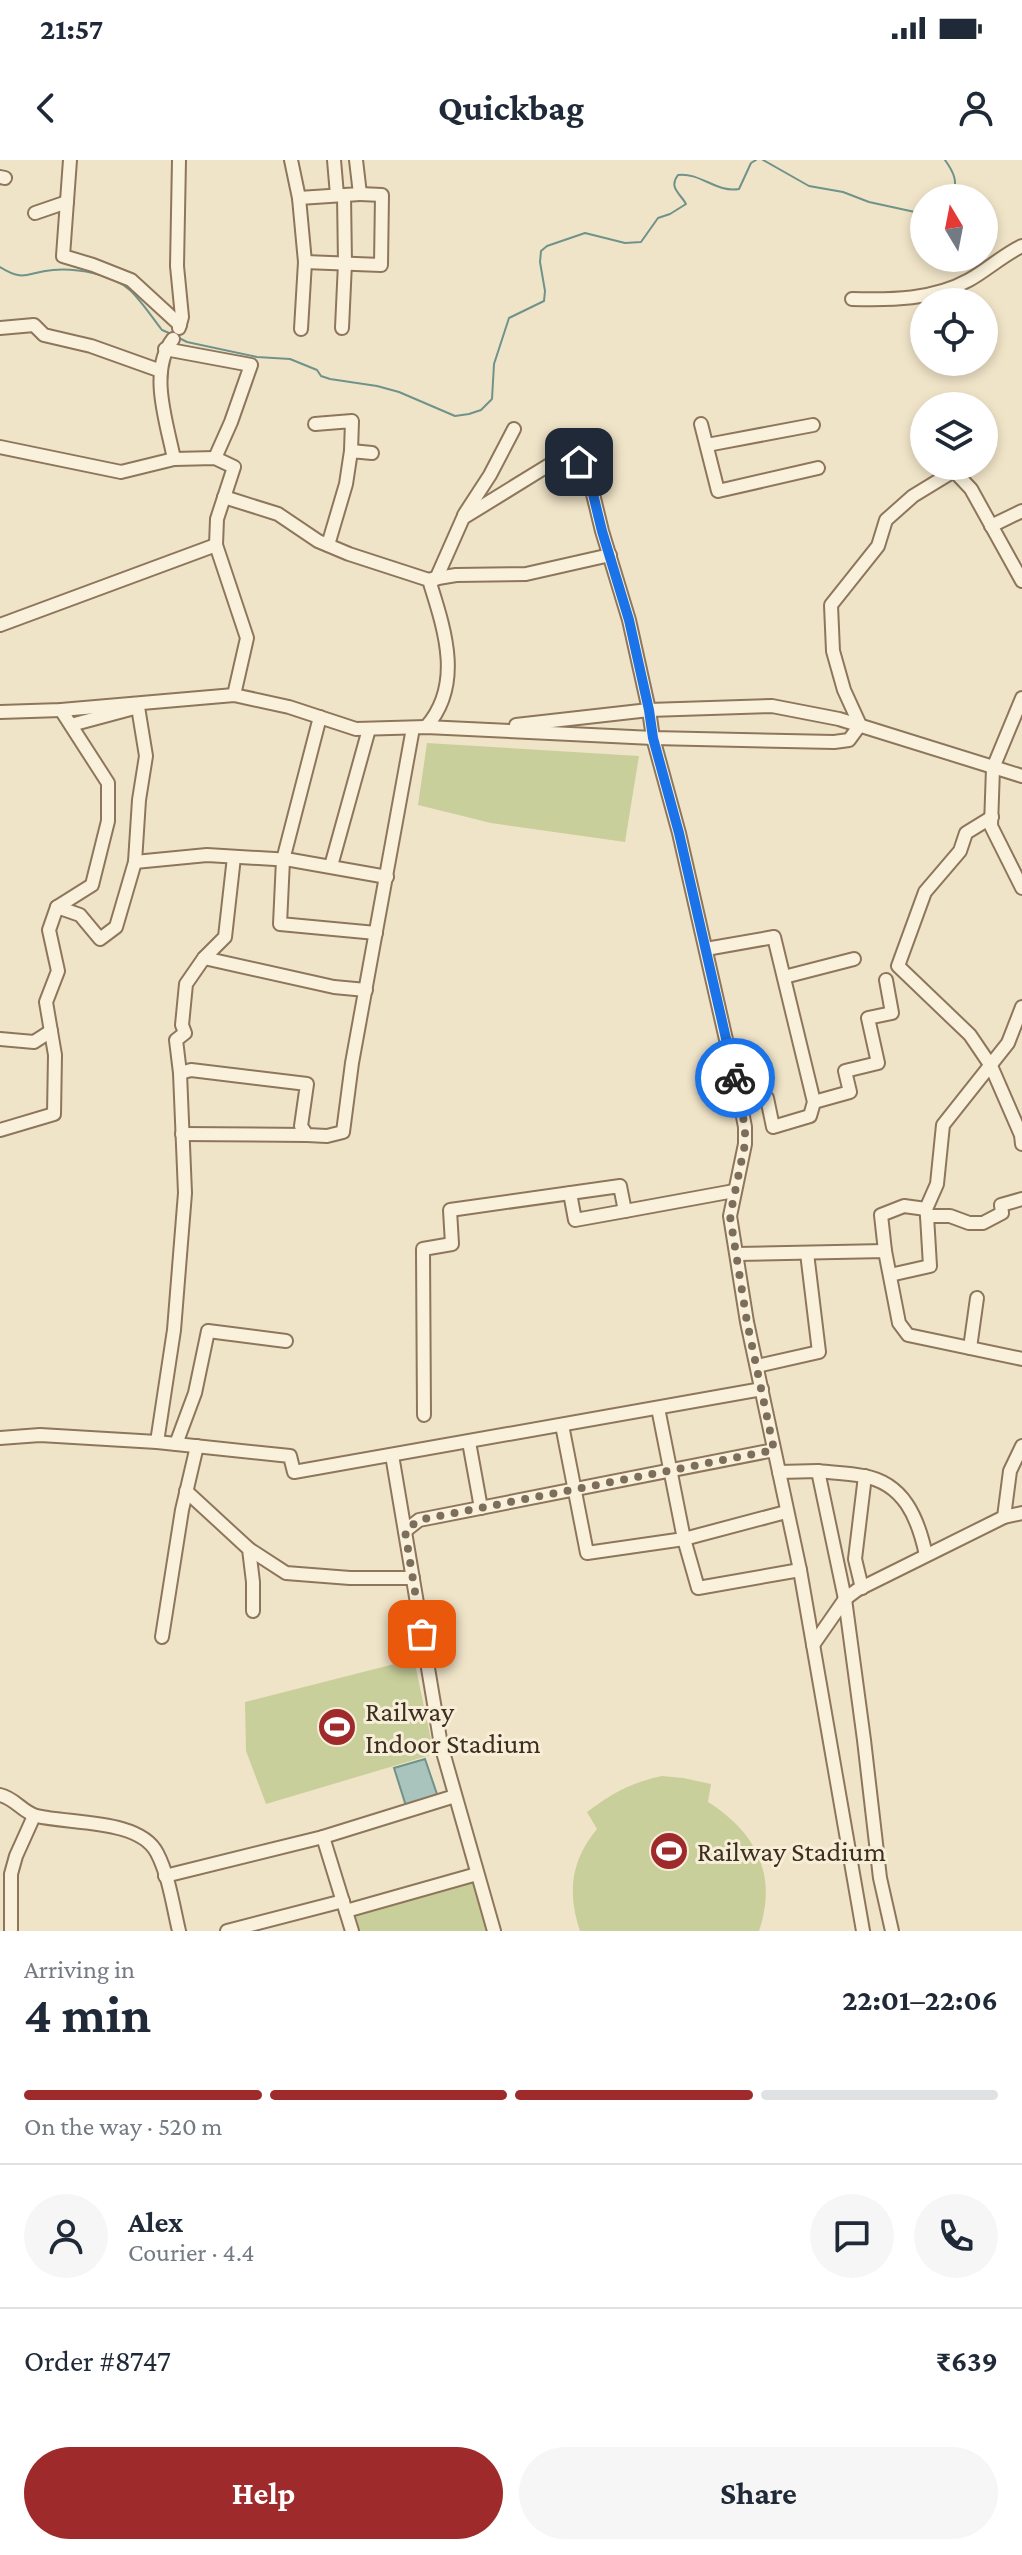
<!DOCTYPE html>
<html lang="en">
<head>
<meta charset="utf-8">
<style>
  body { margin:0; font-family:"Crimson Pro",serif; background:#f6f6f7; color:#1f2937; height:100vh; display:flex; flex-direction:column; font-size:30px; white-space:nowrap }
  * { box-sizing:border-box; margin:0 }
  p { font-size:26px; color:#747a83 }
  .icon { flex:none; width:44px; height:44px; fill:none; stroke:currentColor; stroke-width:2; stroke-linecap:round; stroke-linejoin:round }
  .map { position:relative; height:1771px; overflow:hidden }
  .sheet { display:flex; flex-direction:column; background:#fff; flex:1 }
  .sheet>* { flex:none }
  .needle { width:52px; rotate:350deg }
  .fabs { position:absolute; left:910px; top:24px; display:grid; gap:16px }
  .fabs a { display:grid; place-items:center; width:88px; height:88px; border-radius:50%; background:#fff; box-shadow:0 4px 12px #0003; font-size:40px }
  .pin { position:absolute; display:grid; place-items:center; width:68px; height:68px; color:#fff; margin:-34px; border-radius:16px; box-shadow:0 4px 12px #0006 }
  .courier { position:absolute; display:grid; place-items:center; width:80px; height:80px; margin:-40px; border:6px solid #1a73e8; border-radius:50%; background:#fff; color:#222; box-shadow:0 2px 10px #0007 }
  .summary em { font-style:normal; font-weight:700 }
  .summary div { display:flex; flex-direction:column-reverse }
  .summary { display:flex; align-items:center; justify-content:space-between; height:136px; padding:0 24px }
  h1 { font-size:52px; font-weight:700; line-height:60px }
  .bar { display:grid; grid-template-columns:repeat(4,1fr); gap:12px 8px; align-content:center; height:96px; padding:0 24px }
  .bar i { height:10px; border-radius:6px; background:#e0e1e3 }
  .bar .on { background:#9e2a2b }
  .bar p { grid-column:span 4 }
  .line { display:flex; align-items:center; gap:20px; padding:0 24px; border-top:2px solid #e0e1e3 }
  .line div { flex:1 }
  .round { display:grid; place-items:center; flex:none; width:84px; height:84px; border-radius:42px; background:#f6f6f7 }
  .button { display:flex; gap:16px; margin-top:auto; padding:16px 24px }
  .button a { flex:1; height:92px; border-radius:48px; background:#9e2a2b; color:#fff; font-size:32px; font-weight:700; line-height:92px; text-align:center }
  .button a+a { background:#f6f6f7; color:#1f2937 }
  .status { display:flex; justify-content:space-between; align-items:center; height:56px; padding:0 40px; background:#fff; direction:ltr }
  .status svg { height:22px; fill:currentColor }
  header { display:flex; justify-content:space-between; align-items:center; height:104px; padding:0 24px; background:#fff; font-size:36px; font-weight:700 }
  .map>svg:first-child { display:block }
  .green { fill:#c9cf9b }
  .water { fill:#a9c4bc; stroke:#6f938a; stroke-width:2 }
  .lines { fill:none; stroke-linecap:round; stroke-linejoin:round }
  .stream { stroke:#6f938a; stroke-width:2 }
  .minor-casing { stroke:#8d765c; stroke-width:16 }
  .minor { stroke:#faf1dc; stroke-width:12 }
  .done { stroke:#7c6e5b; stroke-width:8; stroke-dasharray:0 14.4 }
  .route { stroke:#1a73e8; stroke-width:10 }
  .labels { text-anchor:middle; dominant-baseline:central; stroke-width:6; stroke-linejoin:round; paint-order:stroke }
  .poi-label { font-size:28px; fill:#3d2e20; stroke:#f7eed8; text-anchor:start }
</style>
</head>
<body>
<div class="status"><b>21:57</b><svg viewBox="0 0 49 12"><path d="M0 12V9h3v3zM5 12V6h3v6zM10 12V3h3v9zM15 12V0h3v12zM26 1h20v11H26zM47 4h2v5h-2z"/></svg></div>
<header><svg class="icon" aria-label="back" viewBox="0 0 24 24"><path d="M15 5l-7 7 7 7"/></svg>Quickbag<svg class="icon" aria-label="person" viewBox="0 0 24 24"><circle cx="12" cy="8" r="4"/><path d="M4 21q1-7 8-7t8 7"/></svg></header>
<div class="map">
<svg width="1022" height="1771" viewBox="0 0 1022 1771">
  <rect width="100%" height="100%" fill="#f0e4c8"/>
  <g class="green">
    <polygon points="427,583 639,596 625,682 491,663 418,645"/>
    <polygon points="414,1499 434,1594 266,1644 246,1591 245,1542"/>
    <path d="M662,1616L683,1618L711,1624L708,1642C756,1672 778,1715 759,1771H580C567,1732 571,1700 597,1669L587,1652C611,1634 632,1622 662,1616Z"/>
    <polygon points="472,1720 488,1771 355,1771 351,1754"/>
  </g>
  <polygon class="water" points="425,1599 438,1637 406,1646 394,1608"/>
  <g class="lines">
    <g class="stream">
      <polyline points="763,0 809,26 843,32 869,42 924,54"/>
      <path d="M945,0C955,14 958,22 952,38"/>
      <path d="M0,107C26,123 26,112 53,110C76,108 113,114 131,131C142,142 152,157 162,170L169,173"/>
      <path d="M179,178L187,182L257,197L290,199L317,210L321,216L330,219L377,226L399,232L455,256L469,254L481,250L492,239L494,204L509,158L544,141L545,131L540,102L541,91L547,86L585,73L625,83L641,82L658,58L670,54L686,44C681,34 668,28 678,15C700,12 716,33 739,29L751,3L756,0"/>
    </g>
    <g class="minor-casing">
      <g id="minor">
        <polyline points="70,0 63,96 93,105 131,120 180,165"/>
        <polyline points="291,0 299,38 360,34 356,0"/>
        <polyline points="334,0 337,35"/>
        <polyline points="0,17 5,18"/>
        <polyline points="299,38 305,102 301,169"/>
        <polyline points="35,53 67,42"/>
        <polyline points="305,102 381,105 382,35 360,34"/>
        <path d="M852,139C891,140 933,140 969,120C987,110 1003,95 1022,86"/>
        <polyline points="0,168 34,165 44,175 91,186 161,211"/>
        <polyline points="179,168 182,157 177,106 179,0"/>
        <polyline points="342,168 345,103 344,35"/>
        <path d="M173,179C148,211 167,263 174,299L215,298L234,307L217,359L216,385L247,478L234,535"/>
        <polyline points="165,189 251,205 231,262 215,298"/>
        <polyline points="315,264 352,261 351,291"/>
        <polyline points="701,264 718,331 818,308"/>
        <polyline points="707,285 813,265"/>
        <polyline points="0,287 121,312 174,299"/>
        <path d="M224,337L278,354L318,381L349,394L429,420C444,468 464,524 426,567"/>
        <polyline points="464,355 490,315 514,269"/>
        <polyline points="991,366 1022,351"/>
        <polyline points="328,385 346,324 351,291 372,293"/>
        <polyline points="432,419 456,415 526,414 610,395"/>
        <polyline points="436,419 463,358 549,305 579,302 592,330 602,371 629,460 649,550 653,578 679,673 740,941 745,967 745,984 730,1056 747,1162 800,1410 863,1771"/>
        <polyline points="0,465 216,385"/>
        <polyline points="1022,538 993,608 991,666 1022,728"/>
        <polyline points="0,552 61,550 234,535 289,547 356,569 426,567 653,578 834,582 849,580 860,565"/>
        <polyline points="320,557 283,700 280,764 376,773"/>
        <polyline points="516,565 649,550 772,546 839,559 1022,616"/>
        <polyline points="860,565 844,530 833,491 831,445 878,386 886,360 913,336 954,311 971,329 1022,421"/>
        <polyline points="992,657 966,673 960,691 925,732 898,806 970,875 991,906 1021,975 1022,984"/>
        <polyline points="135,702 207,695 291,700 387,717"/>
        <polyline points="331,706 369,569"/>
        <polyline points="57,747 80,755 100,779 116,767 135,702 139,640 146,596 138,547 71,565"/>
        <polyline points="706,789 774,777 814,942 810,956 773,967 767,938 751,939 742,917"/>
        <polyline points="204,798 334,827 366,830"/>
        <polyline points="784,817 854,799"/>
        <polyline points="0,879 34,882 51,871"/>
        <polyline points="180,913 176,880 185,873 182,865 186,824 204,798 225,777 234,697"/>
        <polyline points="814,942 850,932 845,911 878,903 868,858 892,853 886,820"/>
        <polyline points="0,970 54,954 55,895 46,842 58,811 49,770 57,747 92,725 108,661 108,623 61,550"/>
        <polyline points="182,974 307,975"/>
        <polyline points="570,1033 575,1060 625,1051"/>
        <polyline points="926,1049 927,1056 950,1056 969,1063 983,1063 1002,1053 1001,1045 1022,1039"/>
        <polyline points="885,1091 881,1055 904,1046 926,1049 937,1024 943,965 1008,883 1022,847"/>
        <polyline points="737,1094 885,1091 899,1163 908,1175 1022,1199"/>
        <polyline points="890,1115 930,1106 927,1056"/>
        <polyline points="970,1188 977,1138"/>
        <polyline points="757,1206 819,1192 807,1093"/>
        <polyline points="658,1248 684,1379 698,1428 800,1410"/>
        <polyline points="424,1255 423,1089 452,1084 450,1050 620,1026 625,1051 734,1031"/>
        <polyline points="562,1265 587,1393 684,1379 786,1352"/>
        <polyline points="0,1278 40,1275 157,1282 174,1170 185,1033 180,913 191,910 307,924 301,966 307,975 327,976 343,972 352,903 413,568"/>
        <polyline points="157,1282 290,1296 294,1312 762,1229"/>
        <polyline points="469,1282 481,1348"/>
        <polyline points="176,1284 195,1233 208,1171 286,1181"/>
        <polyline points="392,1295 441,1585 494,1771"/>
        <path d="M818,1311C833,1313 848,1313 863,1316C904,1323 918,1358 926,1395"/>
        <polyline points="779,1312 818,1311 845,1439 864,1580 880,1718 892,1771"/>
        <polyline points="186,1331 249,1389 253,1422 253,1451"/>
        <polyline points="1004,1357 1022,1353"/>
        <polyline points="405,1371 419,1360 774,1290"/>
        <polyline points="249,1389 286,1413 350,1418 413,1418"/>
        <polyline points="862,1428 855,1399 865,1316"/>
        <polyline points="162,1477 182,1350 197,1286"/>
        <polyline points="813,1485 845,1439 857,1430 1004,1357 1010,1311 1022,1286"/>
        <path d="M0,1635C15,1638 23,1653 37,1656C70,1664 140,1659 157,1693C169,1716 173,1746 179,1771"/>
        <polyline points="323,1677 352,1771"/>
        <polyline points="165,1716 323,1677 455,1636"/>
        <polyline points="346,1751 477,1714"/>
        <polyline points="11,1771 11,1714 16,1696 34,1656"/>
        <polyline points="227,1771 343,1741"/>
      </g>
    </g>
    <use href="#minor" class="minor"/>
  </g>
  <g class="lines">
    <polyline class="done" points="422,1474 405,1371 419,1360 774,1290 747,1162 730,1056 745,984 745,967 735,918"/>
    <polyline class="route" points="579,302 592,330 602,371 629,460 649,550 653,578 679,673 735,918"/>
  </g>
  <defs>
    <g id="stadium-disc" transform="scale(2)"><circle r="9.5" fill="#9e2a2b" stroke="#f7eed8"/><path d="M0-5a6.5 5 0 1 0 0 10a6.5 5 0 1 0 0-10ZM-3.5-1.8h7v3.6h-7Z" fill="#fff"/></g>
  </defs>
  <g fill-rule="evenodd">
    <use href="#stadium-disc" x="337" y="1567"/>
    <use href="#stadium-disc" x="669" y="1691"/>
  </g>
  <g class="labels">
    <g class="poi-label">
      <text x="365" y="1551">Railway<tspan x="365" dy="32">Indoor Stadium</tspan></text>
      <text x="697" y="1691">Railway Stadium</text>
    </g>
  </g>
</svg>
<div class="fabs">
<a><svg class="needle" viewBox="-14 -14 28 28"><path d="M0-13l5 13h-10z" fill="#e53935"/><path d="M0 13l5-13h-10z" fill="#747a83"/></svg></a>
<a><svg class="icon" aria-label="locate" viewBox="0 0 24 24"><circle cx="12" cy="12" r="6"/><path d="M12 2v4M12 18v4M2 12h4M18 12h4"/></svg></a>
<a><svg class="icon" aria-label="layers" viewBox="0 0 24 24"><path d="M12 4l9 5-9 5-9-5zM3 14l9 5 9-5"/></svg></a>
</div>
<div class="pin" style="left:422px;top:1474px;background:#ea580c"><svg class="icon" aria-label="bag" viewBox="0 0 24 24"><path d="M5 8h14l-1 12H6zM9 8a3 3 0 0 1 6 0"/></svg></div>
<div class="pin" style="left:579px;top:302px;background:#1f2937"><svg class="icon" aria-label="home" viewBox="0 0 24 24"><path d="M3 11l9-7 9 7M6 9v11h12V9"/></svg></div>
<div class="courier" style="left:735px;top:918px"><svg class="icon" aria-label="bike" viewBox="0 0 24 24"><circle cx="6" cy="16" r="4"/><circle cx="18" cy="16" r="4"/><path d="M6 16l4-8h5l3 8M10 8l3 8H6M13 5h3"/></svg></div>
</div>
<section class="sheet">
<div class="summary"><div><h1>4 min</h1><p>Arriving in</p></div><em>22:01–22:06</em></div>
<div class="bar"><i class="on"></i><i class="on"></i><i class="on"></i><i></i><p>On the way · 520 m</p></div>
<div class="line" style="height:144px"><a class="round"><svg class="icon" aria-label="person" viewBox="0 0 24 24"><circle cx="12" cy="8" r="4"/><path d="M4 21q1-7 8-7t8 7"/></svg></a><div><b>Alex</b><p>Courier · 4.4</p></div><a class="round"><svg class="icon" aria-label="chat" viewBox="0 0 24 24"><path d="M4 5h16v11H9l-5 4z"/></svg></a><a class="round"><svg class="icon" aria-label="phone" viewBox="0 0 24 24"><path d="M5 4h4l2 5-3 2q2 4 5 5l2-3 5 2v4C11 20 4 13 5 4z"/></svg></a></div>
<div class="line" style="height:104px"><div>Order #8747</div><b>₹639</b></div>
<div class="button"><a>Help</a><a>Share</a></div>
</section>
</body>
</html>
